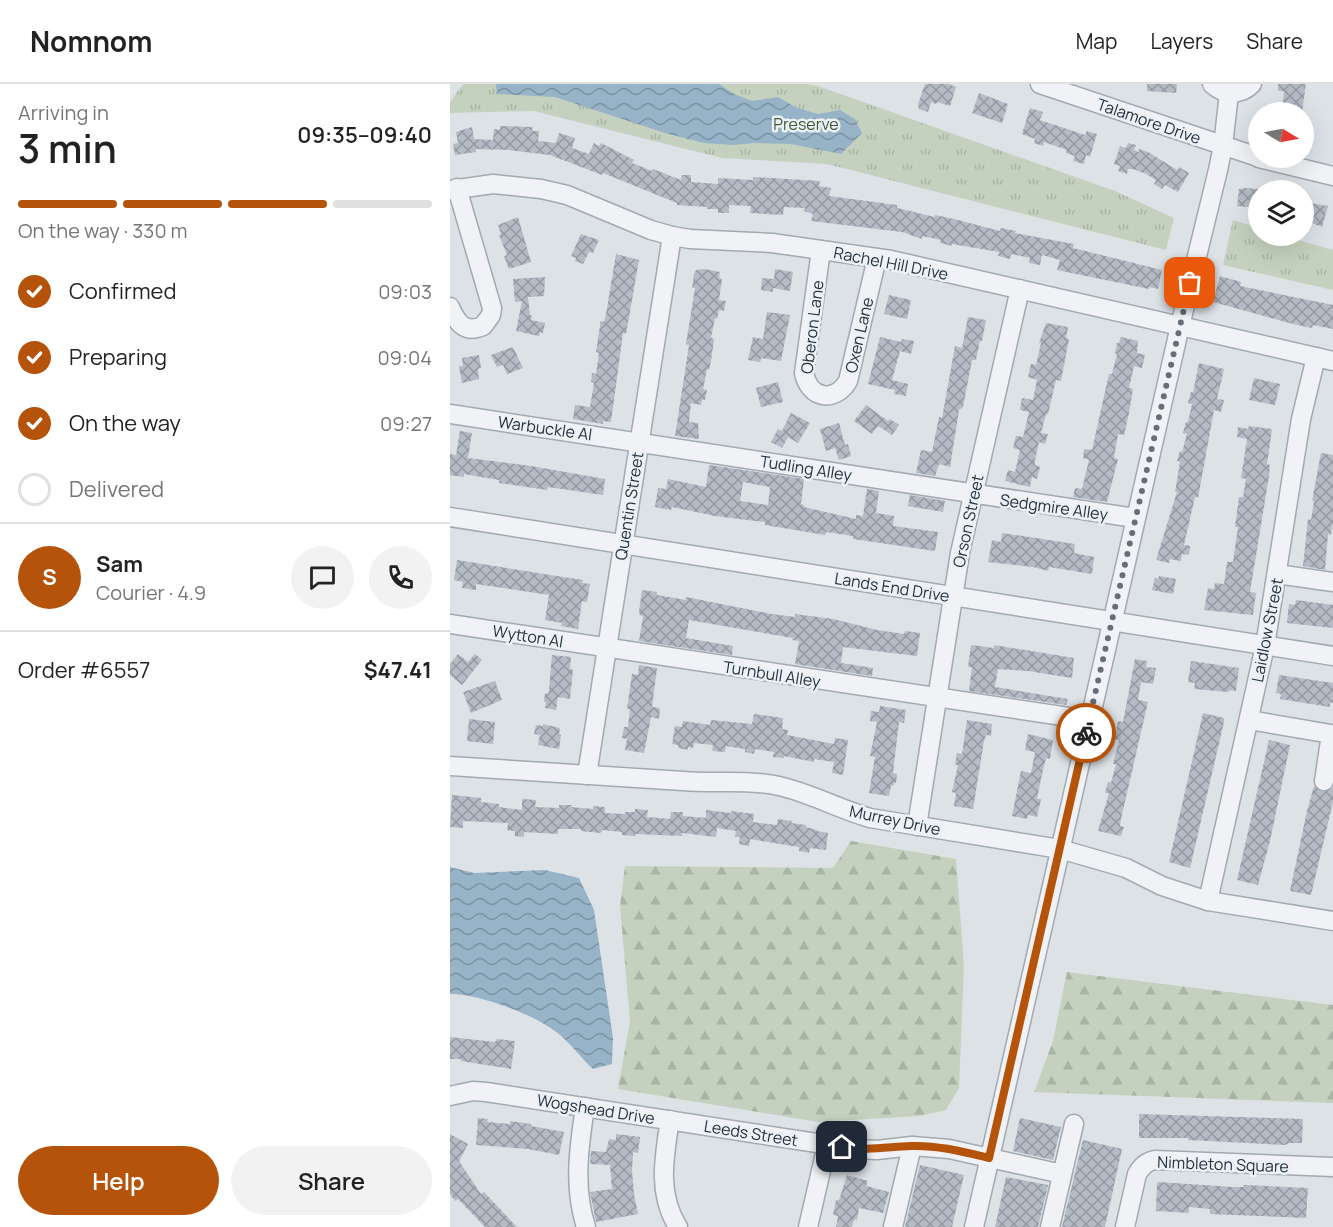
<!DOCTYPE html>
<html lang="en">
<head>
<meta charset="utf-8">
<style>
  body { margin:0; font-family:Manrope,sans-serif; background:#f2f2f2; color:#222; height:100vh; display:flex; flex-direction:column; font-size:22px; white-space:nowrap }
  * { box-sizing:border-box; margin:0 }
  p { font-size:20px; color:#767676 }
  .icon { flex:none; width:33px; height:33px; fill:none; stroke:currentColor; stroke-width:2; stroke-linecap:round; stroke-linejoin:round }
  .map { position:relative; flex:1; overflow:hidden }
  .drawer { display:flex; flex-direction:column; background:#fff; width:450px }
  .drawer>* { flex:none }
  .needle { width:39px; rotate:100deg }
  .controls { position:absolute; left:798px; top:18px; display:grid; gap:12px }
  .controls a { display:grid; place-items:center; width:66px; height:66px; border-radius:50%; background:#fff; box-shadow:0 6px 24px #0002; font-size:30px }
  .pin { position:absolute; display:grid; place-items:center; width:51px; height:51px; color:#fff; margin:-26px; border-radius:12px; box-shadow:0 3px 9px #0006 }
  .courier { position:absolute; display:grid; place-items:center; width:60px; height:60px; margin:-30px; border:4px solid #b45309; border-radius:50%; background:#fff; color:#222; box-shadow:0 2px 8px #0007 }
  .summary em { font-style:normal; font-weight:600 }
  .summary div { display:flex; flex-direction:column-reverse }
  .summary { display:flex; align-items:center; justify-content:space-between; height:102px; padding:0 18px }
  h1 { font-size:39px; font-weight:600; line-height:45px }
  .bar { display:grid; grid-template-columns:repeat(4,1fr); gap:9px 6px; align-content:center; height:72px; padding:0 18px }
  .bar i { height:8px; border-radius:4px; background:#e0e0e0 }
  .bar .current { background:#b45309 }
  .bar p { grid-column:span 4 }
  .line { display:flex; align-items:center; gap:15px; padding:0 18px; border-top:2px solid #e0e0e0 }
  .line div { flex:1 }
  .round { display:grid; place-items:center; flex:none; width:63px; height:63px; border-radius:32px; background:#f2f2f2 }
  ol { padding:0 18px; list-style:none }
  li { display:flex; align-items:center; gap:18px; height:66px }
  li p { margin-inline-start:auto }
  li .icon { padding:6px; border-radius:50%; background:#b45309; color:#fff; stroke-width:4 }
  li:last-child { color:#767676 }
  li i { width:33px; height:33px; border:3px solid #e0e0e0; border-radius:50% }
  .button { display:flex; gap:12px; margin-top:auto; padding:12px 18px }
  .button a { flex:1; height:69px; border-radius:36px; background:#b45309; color:#fff; font-size:24px; font-weight:600; line-height:69px; text-align:center }
  .button a+a { background:#f2f2f2; color:#222 }
  header { display:flex; align-items:center; gap:36px; box-sizing:border-box; height:84px; padding:0 30px; background:#fff; border-bottom:2px solid #e0e0e0 }
  header strong { font-size:28px }
  nav { display:flex; gap:33px; margin-inline-start:auto; font-size:21px }
  main { display:flex; flex:1; min-height:0 }
  .map>svg:first-child { display:block }
  .forest { fill:url(#forest-firs) }
  .park { fill:url(#park-tufts) }
  .water { fill:url(#water-waves) }
  .building { fill:url(#building-cross-hatch); fill-rule:evenodd }
  .lines { fill:none; stroke-linecap:round; stroke-linejoin:round }
  .minor-casing { stroke:#a2a9b1; stroke-width:21 }
  .minor { stroke:#f0f2f5; stroke-width:18 }
  .done { stroke:#666f79; stroke-width:6; stroke-dasharray:0 10.8 }
  .route { stroke:#b45309; stroke-width:8 }
  .labels { text-anchor:middle; dominant-baseline:central; stroke-width:5; stroke-linejoin:round; paint-order:stroke }
  .street-label { font-size:16px; fill:#26313e; stroke:#ecf1f5 }
  .park-label { font-size:16px; fill:#3e5934; stroke:#ecf1f5 }
</style>
</head>
<body>
<header>
<strong>Nomnom</strong>
<nav><a>Map</a><a>Layers</a><a>Share</a></nav>
</header>
<main>
<section class="drawer">
<div class="summary"><div><h1>3 min</h1><p>Arriving in</p></div><em>09:35–09:40</em></div>
<div class="bar"><i class="current"></i><i class="current"></i><i class="current"></i><i></i><p>On the way · 330 m</p></div>
<ol>
<li><svg class="icon" aria-label="check" viewBox="0 0 24 24"><path d="M5 12l5 5 9-10"/></svg>Confirmed<p>09:03</p></li>
<li><svg class="icon" aria-label="check" viewBox="0 0 24 24"><path d="M5 12l5 5 9-10"/></svg>Preparing<p>09:04</p></li>
<li><svg class="icon" aria-label="check" viewBox="0 0 24 24"><path d="M5 12l5 5 9-10"/></svg>On the way<p>09:27</p></li>
<li><i></i>Delivered</li>
</ol>
<div class="line" style="height:108px"><b class="round" style="background:#b45309;color:#fff">S</b><div><b>Sam</b><p>Courier · 4.9</p></div><a class="round"><svg class="icon" aria-label="chat" viewBox="0 0 24 24"><path d="M4 5h16v11H9l-5 4z"/></svg></a><a class="round"><svg class="icon" aria-label="phone" viewBox="0 0 24 24"><path d="M5 4h4l2 5-3 2q2 4 5 5l2-3 5 2v4C11 20 4 13 5 4z"/></svg></a></div>
<div class="line" style="height:78px"><div>Order #6557</div><b>$47.41</b></div>
<div class="button"><a>Help</a><a>Share</a></div>
</section>
<div class="map">
<svg width="883" height="1143" viewBox="0 0 883 1143">
  <defs>
    <pattern id="forest-firs" width="22" height="20" patternUnits="userSpaceOnUse" patternTransform="scale(1.5)"><rect width="22" height="20" fill="#c4d1be"/><path d="M5 1l3.5 6h-7zM16 11l3.5 6h-7z" fill="#a8b4a4"/></pattern>
    <pattern id="park-tufts" width="24" height="20" patternUnits="userSpaceOnUse" patternTransform="scale(1.5)"><rect width="24" height="20" fill="#c4d1be"/><path d="M3 7l-1-3M5 7V3M7 7l1-3M15 17l-1-3M17 17v-4M19 17l1-3" fill="none" stroke="#a8b4a4"/></pattern>
    <pattern id="water-waves" width="16" height="10" patternUnits="userSpaceOnUse" patternTransform="scale(1.5)"><rect width="16" height="10" fill="#97b3c8"/><path d="M0 5q4-4 8 0t8 0" fill="none" stroke="#7b92a4"/></pattern>
    <pattern id="building-cross-hatch" width="8" height="8" patternUnits="userSpaceOnUse" patternTransform="scale(1.5)"><rect width="8" height="8" fill="#b4bbc4"/><path d="M0 0l8 8M0 8l8-8" fill="none" stroke="#9299a1"/></pattern>
  </defs>
  <rect width="100%" height="100%" fill="#dde2e7"/>
  <g class="forest">
    <polygon points="401,757 506,775 514,882 509,1004 496,1026 469,1032 368,1038 168,1005 180,937 170,822 175,782 383,784"/>
    <polygon points="617,888 883,921 883,1019 584,1008 603,957"/>
  </g>
  <g class="park">
    <polygon points="13,0 357,0 368,2 665,107 724,134 716,166 377,80 272,74 84,27 0,29 0,18"/>
    <polygon points="783,136 808,144 808,152 834,152 883,166 883,206 773,181"/>
  </g>
  <g class="water">
    <polygon points="46,0 269,0 284,10 302,17 328,13 347,24 368,30 390,26 405,35 412,49 391,70 341,60 304,59 284,61 254,59 215,49 105,13 47,10"/>
    <path d="M0,783L24,789L95,786L129,794L144,826L163,954L162,980L143,985C131,974 122,961 110,951C87,931 30,910 0,910Z"/>
  </g>
  <g class="building">
    <polygon points="475,0 499,0 506,3 500,22 487,18 486,20 481,18 478,28 469,25 468,20"/>
    <polygon points="697,0 727,0 726,9 697,7"/>
    <polygon points="828,0 856,0 852,28 832,28 834,7 828,7"/>
    <polygon points="529,9 558,20 552,39 522,29"/>
    <polygon points="580,24 593,28 590,36 635,51 637,47 647,50 640,73 636,71 634,80 623,77 625,72 616,69 617,66 594,58 593,62 584,59 585,55 572,50"/>
    <polygon points="50,42 83,43 82,47 89,47 88,57 106,59 109,49 125,54 122,64 139,70 144,59 149,62 151,59 184,76 182,79 202,87 203,85 231,96 232,91 241,91 241,98 268,100 268,94 303,96 303,93 370,97 369,102 381,104 379,112 447,121 447,124 485,133 485,131 504,135 550,147 551,144 566,147 565,149 624,160 623,164 712,186 708,205 699,203 699,205 607,186 610,176 592,171 590,181 579,179 580,174 561,170 560,175 548,172 549,168 502,160 502,162 490,159 491,156 472,152 472,155 452,148 361,137 363,130 354,127 355,124 334,123 333,131 300,129 301,122 279,121 279,129 268,129 268,125 257,125 257,123 227,121 227,119 153,89 152,91 100,71 58,66 26,65 26,68 5,71 3,60 8,59 6,48 22,43 24,55 43,56 44,45 50,46"/>
    <polygon points="678,59 686,61 684,66 689,68 689,65 698,68 727,86 729,83 739,89 728,108 715,101 712,105 704,100 706,96 696,90 683,85 678,85 677,90 668,87 670,82 664,80 670,62 676,64"/>
    <polygon points="796,104 808,105 808,124 787,122 789,105"/>
    <polygon points="854,118 878,122 872,143 854,136"/>
    <polygon points="68,133 81,178 59,185 54,172 57,171 49,151 51,150 48,141"/>
    <polygon points="131,150 149,156 143,169 139,168 133,180 125,177 126,174 121,172"/>
    <polygon points="166,170 189,176 176,250 173,249 161,338 153,337 153,340 123,335 125,321 140,323 144,299 141,298 142,289 146,290 149,269 146,268 150,242 150,237 154,238 156,230"/>
    <polygon points="254,185 270,188 269,194 272,195 269,216 276,217 274,227 269,226 267,235 265,234 261,254 264,255 261,277 259,286 257,285 253,305 257,306 255,316 252,316 251,321 241,319 239,338 248,339 249,355 225,352 239,261 236,260 245,204 242,204 244,190 246,186"/>
    <polygon points="325,185 343,188 340,207 323,204 323,208 311,206 312,194 324,195"/>
    <polygon points="770,192 791,198 790,202 883,221 883,245 863,241 862,244 843,240 763,218"/>
    <polygon points="95,193 94,212 78,213 80,231 82,232 81,236 95,239 93,249 90,248 89,252 66,247 72,217 65,218 63,195"/>
    <polygon points="439,211 461,216 457,235 434,230"/>
    <polygon points="317,228 340,231 331,277 311,274 310,278 298,276 303,253 313,255"/>
    <polygon points="518,233 536,236 532,257 530,257 526,276 522,276 513,323 509,326 500,383 489,380 485,392 466,389 471,366 482,368 489,333 492,334 505,262 512,264"/>
    <polygon points="596,239 618,243 616,254 619,255 611,297 606,296 598,330 596,330 591,349 598,350 595,360 589,358 585,376 585,381 590,383 587,395 582,393 580,403 555,397 558,386 565,388 570,366 563,364 566,352 573,353 579,328 570,326 572,314 583,316 587,296 578,293 581,280 586,281 591,259 589,259"/>
    <polygon points="430,253 451,258 452,255 464,257 461,270 450,267 442,296 458,300 456,312 444,310 445,306 418,300"/>
    <polygon points="671,253 688,257 687,269 695,271 692,284 684,282 679,304 683,305 679,329 674,351 668,350 664,374 668,375 657,418 623,413 625,404 632,405 639,376 633,374 634,365 642,366 659,290 662,290 667,270 665,269 667,259 669,259"/>
    <polygon points="63,263 73,284 57,290 53,281 47,283 41,271"/>
    <polygon points="29,271 31,284 28,285 29,295 12,299 9,282 13,282 12,274"/>
    <polygon points="749,279 774,285 767,315 774,316 771,328 764,326 748,414 745,413 734,461 740,462 739,471 732,470 731,477 720,475 719,479 706,476 727,408 725,408 730,378 727,377 730,367 732,368 737,350 733,349 736,338 738,338 742,320 738,319 741,308 743,308"/>
    <polygon points="804,294 830,300 825,321 799,316"/>
    <polygon points="328,298 333,318 311,323 306,304"/>
    <polygon points="416,321 438,337 440,335 449,341 442,351 428,342 422,350 404,337"/>
    <polygon points="341,329 360,339 348,359 338,353 332,364 321,358 328,345 332,347"/>
    <polygon points="389,339 395,361 398,360 401,372 389,376 385,364 376,367 370,345"/>
    <polygon points="799,342 822,345 817,380 820,381 819,392 800,508 806,509 803,531 754,526 758,504 764,505 765,499 774,500 777,478 783,478 788,443 785,443 789,413 793,413 796,395 791,394 797,355 787,353 788,343 798,345"/>
    <polygon points="10,347 22,349 18,374 81,382 155,395 153,411 98,403 97,406 49,399 49,396 14,390 14,393 0,391 0,370 6,371"/>
    <polygon points="871,369 883,371 883,438 881,451 878,450 875,486 853,482 858,435 861,436 864,417 862,417"/>
    <path d="M259,381L354,395L351,420L354,421V423L406,435V431L413,432L417,405L429,407L426,429L444,432L443,442L488,448L485,467L403,455V452L376,448L375,451L315,441V438L265,432L222,423L221,426L205,423L208,404L216,405L218,395L256,403ZM293,398L320,403L318,421L290,417Z"/>
    <polygon points="460,411 495,417 493,428 458,422"/>
    <polygon points="552,449 625,460 624,469 644,473 642,490 599,483 598,487 583,483 538,478 542,456 551,458"/>
    <polygon points="7,476 113,493 133,496 132,499 140,500 137,518 132,517 128,545 111,542 112,539 95,536 99,511 26,500 26,506 12,504 13,498 4,496"/>
    <polygon points="709,492 726,495 723,510 702,506 705,494 708,495"/>
    <polygon points="192,506 207,508 207,511 236,516 236,513 322,530 345,533 345,530 383,535 427,546 454,550 455,547 470,549 467,572 393,563 391,579 423,584 422,592 345,580 349,557 342,556 343,554 239,536 236,554 283,562 282,571 189,557 193,532 190,531 189,528"/>
    <polygon points="846,516 883,521 883,544 837,539 839,520 845,521"/>
    <polygon points="521,561 544,564 544,561 624,574 622,594 578,587 548,585 545,603 618,615 616,621 519,607 522,583 518,583"/>
    <polygon points="8,570 18,578 25,570 32,576 12,601 0,591 0,580"/>
    <polygon points="102,571 121,573 120,585 123,586 120,615 108,613 106,626 95,624 96,618 94,618 95,609 98,610 99,606"/>
    <polygon points="685,575 697,577 696,583 706,584 703,600 691,598 688,616 698,618 671,735 670,742 674,743 671,752 648,747 659,709 655,709 658,698 661,699 666,680 663,680 669,656 665,655 668,637 673,638"/>
    <polygon points="741,577 789,584 786,607 780,606 779,608 744,605 745,599 738,598"/>
    <polygon points="189,581 207,584 202,623 210,624 209,635 201,633 194,669 175,666 177,655 172,654 174,643 178,643 180,625 177,625 182,590 188,591"/>
    <polygon points="829,591 883,599 883,619 880,618 880,623 830,615 831,610 826,609"/>
    <polygon points="45,597 52,616 21,629 13,608"/>
    <polygon points="430,622 456,626 454,639 449,638 443,689 447,690 446,699 444,699 443,702 441,702 439,712 419,709 425,673 420,672 427,638 420,637 421,627 429,628"/>
    <polygon points="753,629 774,634 774,638 740,784 719,778"/>
    <polygon points="304,630 333,634 332,645 338,646 337,651 384,660 385,654 398,656 393,691 382,689 384,678 364,675 364,678 334,672 334,674 323,673 324,668 305,665 304,670 295,668 295,665 276,662 275,668 262,667 263,661 244,659 243,664 238,663 238,666 228,664 228,661 222,660 225,642 232,643 233,637 260,641 261,636 302,640"/>
    <polygon points="19,635 45,638 43,660 17,657"/>
    <polygon points="517,636 542,640 541,652 536,651 534,657 523,725 504,722 506,709 502,708 508,681 505,681 507,669 512,670"/>
    <polygon points="93,640 110,644 109,650 111,651 109,665 88,661 90,651 84,650 86,641 93,642"/>
    <polygon points="578,650 603,656 600,675 596,674 591,695 587,715 591,715 587,733 578,731 577,735 562,732 571,687 581,689 585,668 575,666"/>
    <polygon points="819,656 840,661 820,757 808,801 787,796"/>
    <polygon points="864,702 873,708 883,704 883,718 861,811 840,807 857,727"/>
    <polygon points="2,711 31,714 31,718 49,720 49,723 72,726 72,715 86,716 85,723 109,724 109,721 122,721 121,723 143,725 143,722 155,723 155,729 175,730 175,728 185,728 185,725 198,726 197,733 220,735 221,728 233,728 233,732 256,734 256,726 281,729 281,727 304,730 303,738 327,741 328,735 342,737 341,739 356,741 356,743 367,746 367,747 378,749 376,766 360,764 359,769 349,767 349,763 300,755 299,762 289,760 290,753 285,753 286,747 267,744 266,753 232,749 232,752 185,750 185,752 172,751 172,748 153,746 150,749 131,747 131,745 108,745 108,750 74,748 74,753 65,752 65,747 57,746 58,739 13,737 13,744 0,743"/>
    <polygon points="0,953 45,958 47,955 65,957 61,985 11,977 11,975 0,975"/>
    <polygon points="689,1030 853,1035 852,1059 839,1059 835,1061 738,1056 738,1054 689,1054"/>
    <polygon points="28,1034 38,1035 37,1038 60,1040 60,1037 81,1040 81,1042 114,1048 109,1071 78,1065 26,1061"/>
    <polygon points="570,1034 611,1043 603,1076 563,1067"/>
    <polygon points="0,1050 18,1060 9,1077 31,1110 34,1108 67,1143 35,1143 8,1115 5,1117 0,1110"/>
    <polygon points="166,1050 190,1053 188,1069 183,1068 182,1087 184,1110 188,1130 146,1138 140,1108 162,1105 160,1081 140,1080 141,1067 156,1068 159,1055 166,1056"/>
    <polygon points="633,1056 672,1065 655,1143 612,1143"/>
    <polygon points="470,1081 514,1091 502,1143 455,1143"/>
    <polygon points="397,1091 418,1097 416,1102 439,1108 433,1129 409,1124 407,1136 404,1135 402,1143 386,1143 388,1132 383,1131 386,1116 389,1116"/>
    <polygon points="556,1093 598,1101 588,1143 545,1143"/>
    <polygon points="709,1098 782,1103 794,1103 794,1101 858,1104 856,1134 760,1130 760,1125 739,1123 739,1129 706,1127 707,1099"/>
  </g>
  <g class="lines">
    <g class="minor-casing">
      <g id="minor">
        <polyline points="590,0 808,73"/>
        <path d="M762,0C774,11 790,12 802,0"/>
        <polyline points="809,74 883,92"/>
        <polyline points="0,106 43,100 91,105 117,111 201,146 222,152 240,155 322,159 441,176 883,277"/>
        <path d="M371,166L354,289C359,314 384,320 398,297L427,174"/>
        <path d="M0,223C7,239 15,250 33,242L41,231L42,224L7,104"/>
        <polyline points="0,330 685,434"/>
        <polyline points="0,433 883,572"/>
        <polyline points="827,490 883,498"/>
        <polyline points="0,540 639,636"/>
        <polyline points="799,636 881,650 874,697"/>
        <path d="M0,682C78,687 156,692 233,697C266,700 297,695 329,702C360,709 389,725 420,734L610,765L676,784L712,802L758,817L883,837"/>
        <polyline points="137,691 222,152"/>
        <polyline points="467,742 510,469 570,205"/>
        <polyline points="758,817 815,562 851,335 866,273"/>
        <polyline points="0,1012 23,1007 36,1008 406,1065 427,1066 462,1062 499,1065 612,1090"/>
        <path d="M135,1023C129,1063 123,1103 136,1143"/>
        <path d="M220,1036C214,1073 207,1110 228,1143"/>
        <polyline points="358,1143 377,1061"/>
        <polyline points="443,1143 462,1062"/>
        <polyline points="524,1143 730,242 768,86 773,62 779,9"/>
        <polyline points="600,1143 624,1040"/>
        <path d="M675,1143L687,1090C692,1082 696,1078 705,1076L883,1083"/>
      </g>
    </g>
    <use href="#minor" class="minor"/>
  </g>
  <g class="lines">
    <polyline class="done" points="636,649 740,199"/>
    <path class="route" d="M392,1063C416,1067 437,1063 461,1062C488,1061 514,1068 539,1074L636,649"/>
  </g>
  <g class="labels">
    <g class="street-label">
      <text transform="translate(699 37) rotate(19)">Talamore Drive</text>
      <text transform="translate(441 179) rotate(11)">Rachel Hill Drive</text>
      <text transform="translate(362 243) rotate(-83)">Oberon Lane</text>
      <text transform="translate(409 251) rotate(-77)">Oxen Lane</text>
      <text transform="translate(95 344) rotate(8)">Warbuckle Al</text>
      <text transform="translate(356 384) rotate(9)">Tudling Alley</text>
      <text transform="translate(179 422) rotate(-81)">Quentin Street</text>
      <text transform="translate(604 423) rotate(8)">Sedgmire Alley</text>
      <text transform="translate(518 437) rotate(-78)">Orson Street</text>
      <text transform="translate(442 503) rotate(9)">Lands End Drive</text>
      <text transform="translate(817 546) rotate(-79)">Laidlow Street</text>
      <text transform="translate(78 552) rotate(9)">Wytton Al</text>
      <text transform="translate(322 590) rotate(9)">Turnbull Alley</text>
      <text transform="translate(445 736) rotate(12)">Murrey Drive</text>
      <text transform="translate(146 1025) rotate(9)">Wogshead Drive</text>
      <text transform="translate(301 1049) rotate(9)">Leeds Street</text>
      <text transform="translate(773 1080) rotate(2)">Nimbleton Square</text>
    </g>
    <g class="park-label">
      <text x="356" y="40">Preserve</text>
    </g>
  </g>
</svg>
<div class="controls">
<a><svg class="needle" viewBox="-14 -14 28 28"><path d="M0-13l5 13h-10z" fill="#e53935"/><path d="M0 13l5-13h-10z" fill="#767676"/></svg></a>
<a><svg class="icon" aria-label="layers" viewBox="0 0 24 24"><path d="M12 4l9 5-9 5-9-5zM3 14l9 5 9-5"/></svg></a>
</div>
<div class="pin" style="left:740px;top:199px;background:#ea580c"><svg class="icon" aria-label="bag" viewBox="0 0 24 24"><path d="M5 8h14l-1 12H6zM9 8a3 3 0 0 1 6 0"/></svg></div>
<div class="pin" style="left:392px;top:1063px;background:#1f2937"><svg class="icon" aria-label="home" viewBox="0 0 24 24"><path d="M3 11l9-7 9 7M6 9v11h12V9"/></svg></div>
<div class="courier" style="left:636px;top:649px"><svg class="icon" aria-label="bike" viewBox="0 0 24 24"><circle cx="6" cy="16" r="4"/><circle cx="18" cy="16" r="4"/><path d="M6 16l4-8h5l3 8M10 8l3 8H6M13 5h3"/></svg></div>
</div>
</main>
</body>
</html>
